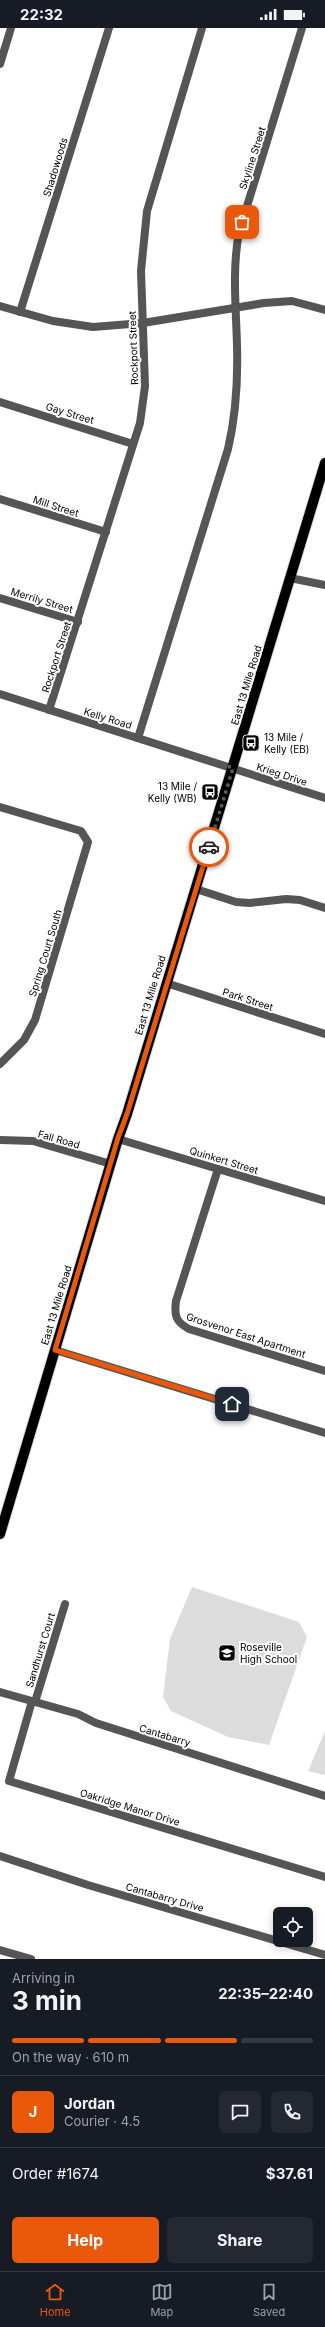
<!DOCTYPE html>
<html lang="en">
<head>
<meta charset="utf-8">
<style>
  body { margin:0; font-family:Inter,sans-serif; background:#242831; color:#f1f3f6; height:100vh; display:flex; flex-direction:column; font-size:15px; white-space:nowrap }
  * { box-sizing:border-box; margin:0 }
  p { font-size:13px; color:#9ea1a6 }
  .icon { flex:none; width:22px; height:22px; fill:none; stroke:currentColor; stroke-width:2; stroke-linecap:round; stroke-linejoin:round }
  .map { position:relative; height:1931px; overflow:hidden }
  .details { display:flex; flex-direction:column; background:#171b24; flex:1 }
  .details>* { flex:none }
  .buttons { position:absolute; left:273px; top:1879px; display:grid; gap:8px }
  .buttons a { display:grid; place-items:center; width:40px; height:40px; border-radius:6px; background:#171b24; box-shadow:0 2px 10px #0003; font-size:20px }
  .pin { position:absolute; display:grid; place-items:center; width:34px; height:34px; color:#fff; margin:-17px; border-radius:8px; box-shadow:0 2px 6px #0006 }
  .courier { position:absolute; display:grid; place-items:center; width:40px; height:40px; margin:-20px; border:3px solid #ea580c; border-radius:50%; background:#fff; color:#222; box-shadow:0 1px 5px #0007 }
  .summary em { font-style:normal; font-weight:700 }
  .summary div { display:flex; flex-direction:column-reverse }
  .summary { display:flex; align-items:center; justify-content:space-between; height:68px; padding:0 12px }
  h1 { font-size:26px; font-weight:700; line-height:30px }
  .bar { display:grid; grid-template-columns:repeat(4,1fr); gap:6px 4px; align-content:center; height:48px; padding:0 12px }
  .bar i { height:5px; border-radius:3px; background:#363941 }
  .bar .on { background:#ea580c }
  .bar p { grid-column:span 4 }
  .line { display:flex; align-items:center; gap:10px; padding:0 12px; border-top:1px solid #363941 }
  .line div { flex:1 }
  .round { display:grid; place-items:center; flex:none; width:42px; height:42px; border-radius:6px; background:#242831 }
  .button { display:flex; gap:8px; margin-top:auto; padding:8px 12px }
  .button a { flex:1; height:46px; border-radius:6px; background:#ea580c; color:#fff; font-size:16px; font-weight:700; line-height:46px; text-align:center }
  .button a+a { background:#242831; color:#f1f3f6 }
  .status { display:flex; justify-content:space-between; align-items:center; height:28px; padding:0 20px; background:#171b24; direction:ltr }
  .status svg { height:11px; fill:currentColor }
  .tab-bar { display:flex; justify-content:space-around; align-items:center; height:56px; border-top:1px solid #363941; background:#171b24; font-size:11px; color:#9ea1a6 }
  .tab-bar a { display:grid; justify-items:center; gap:2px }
  .tab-bar .on { color:#ea580c }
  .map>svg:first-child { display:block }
  .green { fill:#dcdcdc }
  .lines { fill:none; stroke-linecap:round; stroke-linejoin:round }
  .major-casing { stroke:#dbdbdb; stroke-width:12 }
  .minor { stroke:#555; stroke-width:8 }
  .major { stroke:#000; stroke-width:10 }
  .done { stroke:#595959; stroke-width:4; stroke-dasharray:0 7.2 }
  .route { stroke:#ea580c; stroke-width:5 }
  .labels { text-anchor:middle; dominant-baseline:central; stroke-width:4; stroke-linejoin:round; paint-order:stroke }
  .street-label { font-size:10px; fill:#000; stroke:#fff }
  .poi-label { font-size:10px; fill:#000; stroke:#fff; text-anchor:start }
</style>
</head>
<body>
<div class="status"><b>22:32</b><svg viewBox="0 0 49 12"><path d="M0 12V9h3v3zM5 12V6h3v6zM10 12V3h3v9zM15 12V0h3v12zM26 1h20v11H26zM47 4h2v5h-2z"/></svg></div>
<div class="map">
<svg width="325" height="1931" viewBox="0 0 325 1931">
  <rect width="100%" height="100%" fill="#fff"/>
  <g class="green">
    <polygon points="192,1559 299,1594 307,1609 269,1717 228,1709 171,1683 163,1669 170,1611"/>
    <polygon points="325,1703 325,1747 308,1743"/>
  </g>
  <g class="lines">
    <g class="major-casing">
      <polyline id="major" points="0,1506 118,1111 127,1086 325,435"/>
    </g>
    <g class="minor">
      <polyline points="0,36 11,0"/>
      <polyline points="0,278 53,293 93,299 143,295 264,275 292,273 325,282"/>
      <polyline points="20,284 109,0"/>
      <polyline points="0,374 133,416"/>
      <polyline points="0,471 106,504"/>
      <polyline points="290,550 325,557"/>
      <polyline points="0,570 78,594"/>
      <polyline points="0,666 325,770"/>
      <polyline points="49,682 140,395 145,358 141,243 147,183 202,0"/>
      <path d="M138,710L228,421C236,387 238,352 237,317C236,279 232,242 239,204L302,0"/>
      <polyline points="0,779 81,803 88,814 35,992 24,1012 0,1036"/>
      <polyline points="196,861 236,874 250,875 286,871 300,872 325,880"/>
      <polyline points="166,955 325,1006"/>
      <polyline points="118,1111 325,1173"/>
      <polyline points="0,1112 33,1113 111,1136"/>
      <path d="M218,1141L176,1273C174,1288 176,1294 189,1301L325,1343"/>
      <polyline points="55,1322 325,1405"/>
      <polyline points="0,1664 78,1686 96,1695 325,1768"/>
      <polyline points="32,1673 9,1753 325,1849"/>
      <polyline points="35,1674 65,1576"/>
      <polyline points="0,1828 88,1857 325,1927"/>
      <polyline points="0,1922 31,1931"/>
    </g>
    <use href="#major" class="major"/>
  </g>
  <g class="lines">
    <polyline class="done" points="209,819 233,740 138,710 220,448 233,398 237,318 234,231 242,194"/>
    <polyline class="route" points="209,819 127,1086 118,1110 55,1322 232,1376"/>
  </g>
  <defs>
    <g id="bus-square" transform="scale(0.9)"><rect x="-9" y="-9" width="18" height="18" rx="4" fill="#000" stroke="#fff"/><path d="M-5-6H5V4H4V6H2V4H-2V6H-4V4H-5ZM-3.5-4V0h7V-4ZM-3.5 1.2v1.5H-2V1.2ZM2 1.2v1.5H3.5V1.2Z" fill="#fff"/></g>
    <g id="school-square" transform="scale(0.9)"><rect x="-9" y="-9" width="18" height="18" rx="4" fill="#000" stroke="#fff"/><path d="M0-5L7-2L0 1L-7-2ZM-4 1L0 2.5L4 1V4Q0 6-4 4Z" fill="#fff"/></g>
  </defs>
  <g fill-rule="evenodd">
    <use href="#bus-square" x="251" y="715"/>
    <use href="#bus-square" x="210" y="764"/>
    <use href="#school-square" x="227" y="1625"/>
  </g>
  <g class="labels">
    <g class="street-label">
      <text transform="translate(252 130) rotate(-72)">Skyline Street</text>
      <text transform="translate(55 139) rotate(-73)">Shadowoods</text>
      <text transform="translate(133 320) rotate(-92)">Rockport Street</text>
      <text transform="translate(70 385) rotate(17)">Gay Street</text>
      <text transform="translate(56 478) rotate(18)">Mill Street</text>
      <text transform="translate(42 572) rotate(17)">Merrily Street</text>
      <text transform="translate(56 629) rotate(-72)">Rockport Street</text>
      <text transform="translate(246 657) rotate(-73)">East 13 Mile Road</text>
      <text transform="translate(108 690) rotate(17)">Kelly Road</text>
      <text transform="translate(282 746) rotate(18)">Krieg Drive</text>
      <text transform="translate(45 925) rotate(-73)">Spring Court South</text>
      <text transform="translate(150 967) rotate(-73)">East 13 Mile Road</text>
      <text transform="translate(248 971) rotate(18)">Park Street</text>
      <text transform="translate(59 1111) rotate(16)">Fall Road</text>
      <text transform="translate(224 1132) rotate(17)">Quinkert Street</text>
      <text transform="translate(56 1277) rotate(-73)">East 13 Mile Road</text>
      <text transform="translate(246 1307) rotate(18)">Grosvenor East Apartment</text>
      <text transform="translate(40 1622) rotate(-73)">Sandhurst Court</text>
      <text transform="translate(165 1707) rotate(17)">Cantabarry</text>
      <text transform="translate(130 1779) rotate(17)">Oakridge Manor Drive</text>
      <text transform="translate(165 1869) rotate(16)">Cantabarry Drive</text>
    </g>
    <g class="poi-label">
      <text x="264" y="709">13 Mile /<tspan x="264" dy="12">Kelly (EB)</tspan></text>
      <text x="197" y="758" text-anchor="end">13 Mile /<tspan x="197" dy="12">Kelly (WB)</tspan></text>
      <text x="240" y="1619">Roseville<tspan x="240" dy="12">High School</tspan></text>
    </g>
  </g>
</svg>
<div class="buttons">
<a><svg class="icon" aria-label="locate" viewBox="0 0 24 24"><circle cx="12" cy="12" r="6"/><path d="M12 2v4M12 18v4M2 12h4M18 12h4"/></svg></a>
</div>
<div class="pin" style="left:242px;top:194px;background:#ea580c"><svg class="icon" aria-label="bag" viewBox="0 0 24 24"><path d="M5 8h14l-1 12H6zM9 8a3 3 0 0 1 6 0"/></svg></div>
<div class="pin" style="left:232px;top:1376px;background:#1f2937"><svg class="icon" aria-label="home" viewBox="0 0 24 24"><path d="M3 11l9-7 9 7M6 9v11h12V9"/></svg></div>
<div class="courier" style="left:209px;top:819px"><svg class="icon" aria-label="car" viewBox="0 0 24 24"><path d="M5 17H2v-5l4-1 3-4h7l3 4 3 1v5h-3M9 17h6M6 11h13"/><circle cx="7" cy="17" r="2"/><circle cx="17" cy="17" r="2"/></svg></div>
</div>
<section class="details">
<div class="summary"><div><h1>3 min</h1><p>Arriving in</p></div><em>22:35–22:40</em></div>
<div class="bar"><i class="on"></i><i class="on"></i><i class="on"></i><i></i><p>On the way · 610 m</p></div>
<div class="line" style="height:72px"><b class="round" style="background:#ea580c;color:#fff">J</b><div><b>Jordan</b><p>Courier · 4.5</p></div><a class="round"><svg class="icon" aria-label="chat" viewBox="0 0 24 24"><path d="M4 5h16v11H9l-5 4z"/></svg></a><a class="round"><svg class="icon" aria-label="phone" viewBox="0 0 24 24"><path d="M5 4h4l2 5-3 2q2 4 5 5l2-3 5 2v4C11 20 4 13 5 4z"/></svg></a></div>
<div class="line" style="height:52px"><div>Order #1674</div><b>$37.61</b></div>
<div class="button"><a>Help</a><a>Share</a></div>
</section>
<nav class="tab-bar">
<a class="on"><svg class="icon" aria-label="home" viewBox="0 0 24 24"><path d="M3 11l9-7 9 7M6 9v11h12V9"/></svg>Home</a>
<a><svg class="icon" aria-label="map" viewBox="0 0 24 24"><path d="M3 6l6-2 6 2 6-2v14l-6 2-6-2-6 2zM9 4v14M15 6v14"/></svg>Map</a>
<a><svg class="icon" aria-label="saved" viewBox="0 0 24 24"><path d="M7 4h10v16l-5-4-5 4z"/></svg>Saved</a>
</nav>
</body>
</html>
